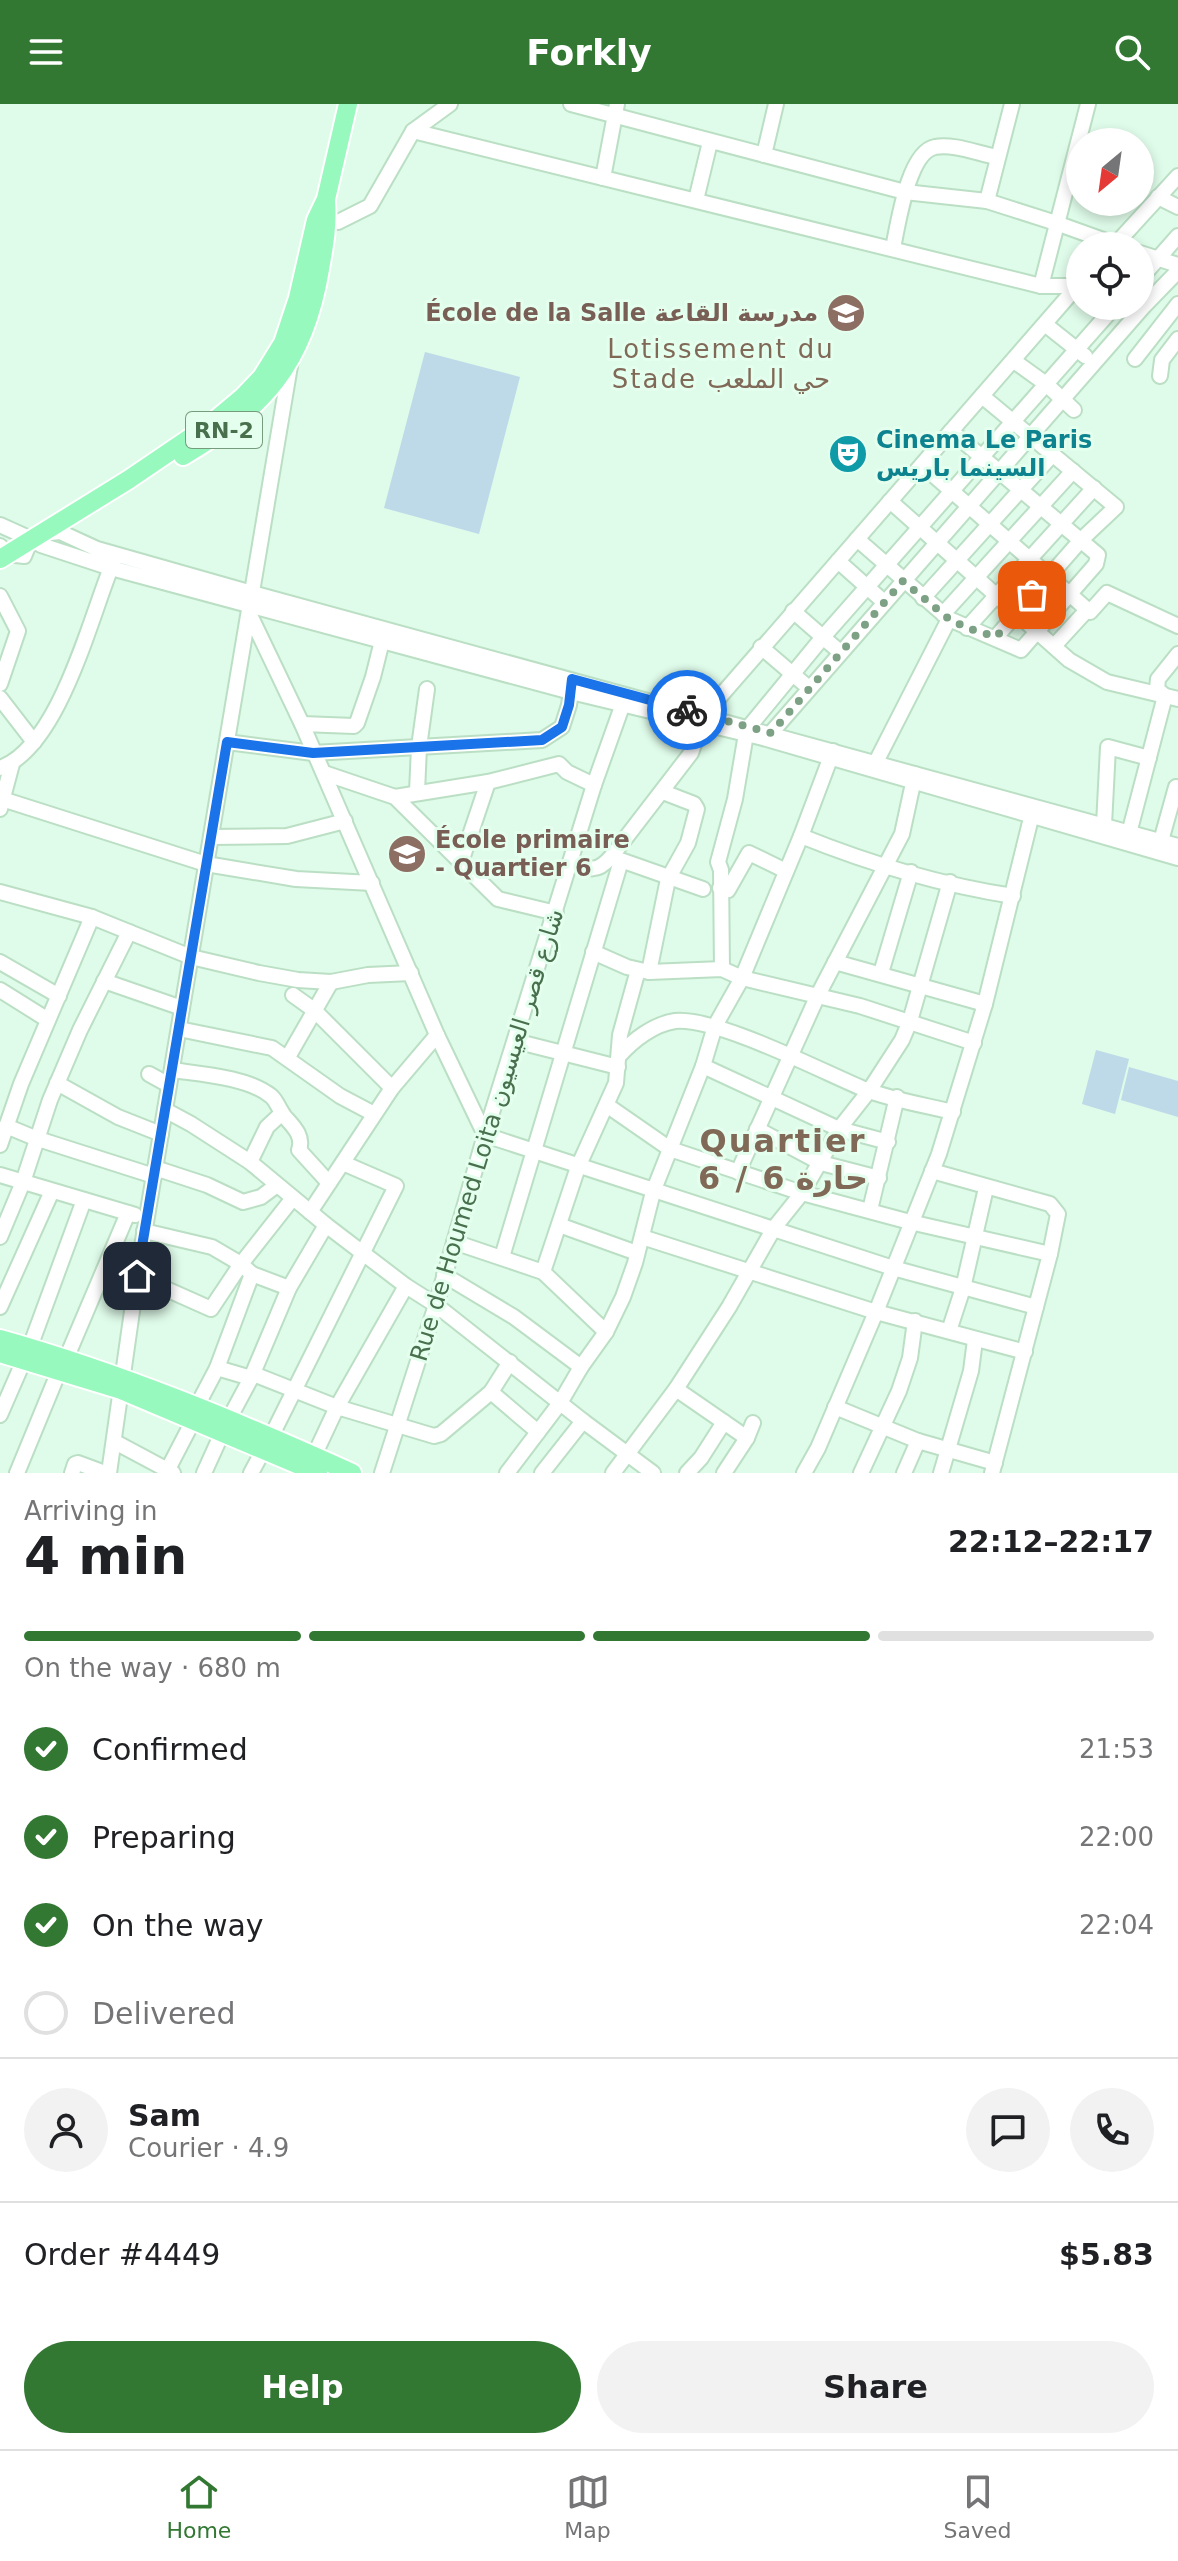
<!DOCTYPE html>
<html lang="en">
<head>
<meta charset="utf-8">
<style>
  body { margin:0; font-family:"DejaVu Sans","Noto Sans Arabic",sans-serif; background:#f2f2f2; color:#202124; height:100vh; display:flex; flex-direction:column; font-size:30px; white-space:nowrap }
  * { box-sizing:border-box; margin:0 }
  p { font-size:26px; color:#757577 }
  .icon { flex:none; width:44px; height:44px; fill:none; stroke:currentColor; stroke-width:2; stroke-linecap:round; stroke-linejoin:round }
  .map { position:relative; height:1369px; overflow:hidden }
  .panel { display:flex; flex-direction:column; background:#fff; flex:1 }
  .panel>* { flex:none }
  .needle { width:52px; rotate:209deg }
  .tools { position:absolute; left:1066px; top:24px; display:grid; gap:16px }
  .tools a { display:grid; place-items:center; width:88px; height:88px; border-radius:50%; background:#fff; box-shadow:0 4px 12px #0003; font-size:40px }
  .pin { position:absolute; display:grid; place-items:center; width:68px; height:68px; color:#fff; margin:-34px; border-radius:16px; box-shadow:0 4px 12px #0006 }
  .courier { position:absolute; display:grid; place-items:center; width:80px; height:80px; margin:-40px; border:6px solid #1a73e8; border-radius:50%; background:#fff; color:#222; box-shadow:0 2px 10px #0007 }
  .headline em { font-style:normal; font-weight:700 }
  .headline div { display:flex; flex-direction:column-reverse }
  .headline { display:flex; align-items:center; justify-content:space-between; height:136px; padding:0 24px }
  h1 { font-size:52px; font-weight:700; line-height:60px }
  .bar { display:grid; grid-template-columns:repeat(4,1fr); gap:12px 8px; align-content:center; height:96px; padding:0 24px }
  .bar i { height:10px; border-radius:6px; background:#e0e0e0 }
  .bar .active { background:#327833 }
  .bar p { grid-column:span 4 }
  .line { display:flex; align-items:center; gap:20px; padding:0 24px; border-top:2px solid #e0e0e0 }
  .line div { flex:1 }
  .round { display:grid; place-items:center; flex:none; width:84px; height:84px; border-radius:42px; background:#f2f2f2 }
  ol { padding:0 24px; list-style:none }
  li { display:flex; align-items:center; gap:24px; height:88px }
  li p { margin-inline-start:auto }
  li .icon { padding:8px; border-radius:50%; background:#327833; color:#fff; stroke-width:4 }
  li:last-child { color:#757577 }
  li i { width:44px; height:44px; border:4px solid #e0e0e0; border-radius:50% }
  .button { display:flex; gap:16px; margin-top:auto; padding:16px 24px }
  .button a { flex:1; height:92px; border-radius:48px; background:#327833; color:#fff; font-size:32px; font-weight:700; line-height:92px; text-align:center }
  .button a+a { background:#f2f2f2; color:#202124 }
  header { display:flex; justify-content:space-between; align-items:center; height:104px; padding:0 24px; background:#327833; color:#fff; font-size:36px; font-weight:700 }
  .tabs { display:flex; justify-content:space-around; align-items:center; height:112px; border-top:2px solid #e0e0e0; background:#fff; font-size:22px; color:#757577 }
  .tabs a { display:grid; justify-items:center; gap:4px }
  .tabs .active { color:#327833 }
  .map>svg:first-child { display:block }
  .green { fill:#bed9e8 }
  .lines { fill:none; stroke-linecap:round; stroke-linejoin:round }
  .minor-casing { stroke:#bbdfc4; stroke-width:18 }
  .major-casing { stroke:#fff; stroke-width:22 }
  .minor { stroke:#fff; stroke-width:14 }
  .major { stroke:#98f9be; stroke-width:18 }
  .done { stroke:#7da184; stroke-width:8; stroke-dasharray:0 14.4 }
  .route { stroke:#1a73e8; stroke-width:10 }
  .labels { text-anchor:middle; dominant-baseline:central; stroke-width:6; stroke-linejoin:round; paint-order:stroke }
  .shield { fill:#e4ffee; stroke:#779b7d; stroke-width:2 }
  .shield-label { font-size:22px; font-weight:bold; fill:#48704d }
  .education-label { font-size:24px; font-weight:bold; fill:#785e54; stroke:#e4ffee; text-anchor:end }
  .culture-label { font-size:24px; font-weight:bold; fill:#0d838f; stroke:#e4ffee; text-anchor:start }
  .street-label { font-size:24px; fill:#48704d; stroke:#e4ffee }
  .neighbourhood-label { font-size:26px; letter-spacing:2px; fill:#806957; stroke:#e4ffee }
  .district-label { font-size:32px; font-weight:bold; letter-spacing:2px; fill:#806957; stroke:#e4ffee }
</style>
</head>
<body>
<header><svg class="icon" aria-label="menu" viewBox="0 0 24 24"><path d="M4 6h16M4 12h16M4 18h16"/></svg>Forkly<svg class="icon" aria-label="search" viewBox="0 0 24 24"><circle cx="10" cy="10" r="6"/><path d="M15 15l6 6"/></svg></header>
<div class="map">
<svg width="1178" height="1369" viewBox="0 0 1178 1369">
  <rect width="100%" height="100%" fill="#dffbe9"/>
  <g class="green">
    <polygon points="425,248 520,273 479,430 384,404"/>
    <polygon points="1096,946 1129,955 1115,1010 1082,1000"/>
    <polygon points="1129,963 1178,977 1178,1013 1121,996"/>
  </g>
  <g class="lines">
    <g class="minor-casing">
      <g id="minor">
        <polyline points="571,0 905,88 987,97 1056,119 1120,142"/>
        <polyline points="413,27 1041,182 1080,182"/>
        <polyline points="764,51 776,0"/>
        <polyline points="603,74 617,0"/>
        <polyline points="1158,93 1178,103"/>
        <polyline points="696,96 710,38"/>
        <polyline points="987,97 1012,0"/>
        <polyline points="319,117 338,118 370,102 413,27 450,0"/>
        <polyline points="1114,142 1178,72"/>
        <path d="M893,144C898,121 908,48 935,43C953,39 979,50 997,53"/>
        <polyline points="1140,149 1178,161"/>
        <polyline points="1140,175 1178,132"/>
        <polyline points="1041,182 1088,0"/>
        <polyline points="1046,221 1085,252"/>
        <polyline points="1135,255 1178,200"/>
        <polyline points="1014,257 1046,280 1074,306"/>
        <polyline points="1160,272 1162,256 1178,235"/>
        <polyline points="982,292 1116,403 1081,436 996,533"/>
        <polyline points="922,361 1090,508 1107,489 1178,522"/>
        <polyline points="890,397 1069,556 1107,578 1178,595"/>
        <polyline points="0,421 31,435 24,452 8,450 0,442"/>
        <polyline points="857,435 949,515 1021,546 1096,460 1098,451 951,327"/>
        <polyline points="838,457 884,498"/>
        <polyline points="0,492 18,527 0,580"/>
        <polyline points="923,494 1053,350"/>
        <polyline points="793,507 840,548"/>
        <polyline points="249,509 302,620 437,931 485,1031 893,1164 1036,1203"/>
        <polyline points="943,510 1073,367"/>
        <polyline points="967,524 1094,384"/>
        <polyline points="1054,542 1087,506"/>
        <polyline points="761,543 809,584"/>
        <polyline points="0,594 34,638"/>
        <polyline points="302,620 354,622 357,619 373,573 382,537"/>
        <polyline points="749,623 823,533 1115,202"/>
        <polyline points="765,633 771,629 1144,202 1178,167"/>
        <polyline points="227,638 313,649 542,636 562,623 569,601 572,580"/>
        <polyline points="876,658 949,515"/>
        <path d="M0,664C60,643 91,510 114,456"/>
        <polyline points="324,669 395,693 498,795 556,809"/>
        <polyline points="417,688 419,643 427,585"/>
        <polyline points="395,693 488,678 559,660 567,668 594,681"/>
        <polyline points="2,695 206,760 296,775 372,779"/>
        <polyline points="0,705 12,660"/>
        <polyline points="1104,721 1108,643 1149,654"/>
        <path d="M801,732C868,759 941,781 1013,792"/>
        <polyline points="211,733 287,732 345,717"/>
        <polyline points="1127,737 1165,592 1157,585 1158,575 1178,550"/>
        <polyline points="1161,737 1176,683"/>
        <polyline points="1178,742 252,489 97,445 60,428 40,430 41,441 111,464 571,588 763,634 1178,754"/>
        <polyline points="612,753 703,785"/>
        <path d="M572,757C590,766 597,769 611,753L691,649L704,611L1080,179"/>
        <polyline points="461,758 488,678"/>
        <polyline points="720,784 728,786 749,749 786,767"/>
        <polyline points="0,788 92,813 191,853 259,869 298,876 331,878 368,871 411,869"/>
        <polyline points="593,848 627,863 649,868 722,865 742,874 860,902 974,939"/>
        <polyline points="0,858 59,892"/>
        <polyline points="835,858 985,900"/>
        <polyline points="722,865 721,766 718,758 735,695 746,630"/>
        <polyline points="649,868 668,775 688,739 697,705 694,700 663,688"/>
        <polyline points="881,869 911,768"/>
        <polyline points="104,877 182,904"/>
        <polyline points="0,886 48,916"/>
        <polyline points="293,891 314,906 392,984"/>
        <polyline points="179,925 272,944 340,992 374,1010"/>
        <polyline points="515,937 618,963"/>
        <path d="M619,952C633,936 654,920 675,917C717,913 821,967 864,985C892,996 924,1001 953,1008"/>
        <polyline points="288,953 331,878"/>
        <polyline points="703,962 839,1025 888,1038"/>
        <path d="M172,966C200,970 248,973 271,992C277,997 279,1006 285,1013C293,1022 304,1032 299,1046L329,1079"/>
        <polyline points="149,970 169,981"/>
        <polyline points="57,979 118,1013 161,1030"/>
        <polyline points="608,1002 670,1045 802,1089 910,1118 1050,1150"/>
        <polyline points="165,1006 191,1020 250,1058 326,1121 406,1182 436,1201 583,1317 653,1369"/>
        <polyline points="6,1022 35,1034 154,1072"/>
        <polyline points="757,1025 821,1059 879,1074"/>
        <polyline points="0,1041 21,980 92,813"/>
        <polyline points="250,1058 267,1023 282,1009"/>
        <polyline points="155,1064 207,1081 243,1098 261,1093 277,1081"/>
        <polyline points="932,1067 1050,1100 1058,1110 1050,1150 992,1369"/>
        <polyline points="738,1068 818,891 902,730 915,670"/>
        <polyline points="0,1071 135,1111"/>
        <polyline points="870,1106 897,993"/>
        <polyline points="310,1108 392,984 437,931"/>
        <polyline points="559,1121 637,1149"/>
        <polyline points="0,1133 23,1078 50,996 80,926 129,828"/>
        <polyline points="642,1133 876,1208 1025,1248"/>
        <polyline points="454,1138 543,1168 606,1228"/>
        <polyline points="502,1153 621,757"/>
        <polyline points="543,1168 578,1063 616,979 620,931 638,866"/>
        <polyline points="252,1170 289,1184"/>
        <polyline points="444,1171 514,1213 581,1263"/>
        <polyline points="137,1172 211,1205 241,1160 212,1143 144,1127"/>
        <polyline points="0,1203 52,1087"/>
        <polyline points="949,1227 963,1184 986,1084"/>
        <polyline points="30,1243 84,1096"/>
        <polyline points="66,1255 128,1109"/>
        <polyline points="217,1264 251,1274 256,1271 337,1303 434,1332 441,1330 491,1288 510,1258"/>
        <polyline points="676,1285 747,1334"/>
        <polyline points="491,1288 538,1328"/>
        <polyline points="197,1302 217,1264 252,1170 241,1160 293,1094"/>
        <polyline points="835,1303 918,1337 995,1359"/>
        <polyline points="0,1311 24,1256"/>
        <polyline points="229,1315 251,1274 289,1184 326,1121"/>
        <polyline points="271,1333 396,1082 343,1059"/>
        <polyline points="115,1338 173,1369"/>
        <polyline points="314,1352 337,1303 406,1182"/>
        <polyline points="17,1369 59,1267"/>
        <polyline points="72,1369 75,1360 78,1359 105,1369"/>
        <polyline points="109,1369 137,1172 291,256"/>
        <polyline points="166,1369 194,1315"/>
        <polyline points="204,1369 223,1327"/>
        <polyline points="251,1369 264,1345"/>
        <polyline points="382,1369 436,1201 485,1031 594,681 625,594"/>
        <polyline points="507,1369 560,1299 581,1263 606,1228 623,1193 635,1159 653,1088 703,962 715,922 742,874 801,732 833,647"/>
        <polyline points="542,1369 583,1317"/>
        <polyline points="613,1369 676,1285 729,1203 774,1124 802,1089 839,1025 869,987 902,936 910,917 950,778"/>
        <polyline points="687,1369 701,1354 724,1318"/>
        <polyline points="724,1369 747,1334 753,1319"/>
        <polyline points="804,1369 818,1344 876,1208 939,1050 985,900 1033,706"/>
        <polyline points="861,1369 899,1287 910,1254 915,1217"/>
        <polyline points="904,1369 918,1337"/>
        <polyline points="941,1369 971,1267 975,1236"/>
      </g>
    </g>
    <g class="major-casing">
      <g id="major">
        <path d="M183,352C264,304 304,261 320,165C324,142 328,121 326,98"/>
        <polyline points="0,455 128,376 212,319 243,293 262,273 283,239 298,194 316,116 326,95 348,0"/>
        <path d="M0,1235C121,1269 237,1317 352,1369"/>
        <polyline points="0,1249 121,1286 318,1369"/>
      </g>
    </g>
    <use href="#minor" class="minor"/>
    <use href="#major" class="major"/>
  </g>
  <g class="lines">
    <polyline class="done" points="687,606 771,629 903,477 949,515 967,524 996,533 1032,491"/>
    <polyline class="route" points="137,1172 227,638 313,649 542,636 562,623 569,601 572,575 687,606"/>
  </g>
  <defs>
    <g id="school-disc" transform="scale(2)"><circle r="9.5" fill="#8d6e63" stroke="#e4ffee"/><path d="M0-5L7-2L0 1L-7-2ZM-4 1L0 2.5L4 1V4Q0 6-4 4Z" fill="#fff"/></g>
    <g id="theatre-disc" transform="scale(2)"><circle r="9.5" fill="#0f9aa8" stroke="#e4ffee"/><path d="M-5-5.5Q0-4 5-5.5V0Q5 5 0 6Q-5 5-5 0ZM-3.3-2.5H-1v1.5H-3.3ZM1-2.5H3.3v1.5H1ZM-2.8 1Q0 5.5 2.8 1Z" fill="#fff"/></g>
  </defs>
  <g fill-rule="evenodd">
    <use href="#school-disc" x="846" y="209"/>
    <use href="#theatre-disc" x="848" y="350"/>
    <use href="#school-disc" x="407" y="750"/>
  </g>
  <g class="labels">
    <rect class="shield" x="186" y="308" width="76" height="36" rx="6"/>
    <g class="shield-label">
      <text x="224" y="326">RN-2</text>
    </g>
    <g class="education-label">
      <text x="818" y="209">École de la Salle مدرسة القاعة</text>
      <text x="435" y="736" text-anchor="start">École primaire<tspan x="435" dy="28">- Quartier 6</tspan></text>
    </g>
    <g class="culture-label">
      <text x="876" y="336">Cinema Le Paris<tspan x="876" dy="28">السينما باريس</tspan></text>
    </g>
    <g class="street-label">
      <text transform="translate(487 1031) rotate(-73)">Rue de Houmed Loita شارع قصر العيسيون</text>
    </g>
    <g class="neighbourhood-label">
      <text x="721" y="245">Lotissement du<tspan x="721" dy="30">Stade حي الملعب</tspan></text>
    </g>
    <g class="district-label">
      <text x="783" y="1037">Quartier<tspan x="783" dy="37">6 / حارة 6</tspan></text>
    </g>
  </g>
</svg>
<div class="tools">
<a><svg class="needle" viewBox="-14 -14 28 28"><path d="M0-13l5 13h-10z" fill="#e53935"/><path d="M0 13l5-13h-10z" fill="#757577"/></svg></a>
<a><svg class="icon" aria-label="locate" viewBox="0 0 24 24"><circle cx="12" cy="12" r="6"/><path d="M12 2v4M12 18v4M2 12h4M18 12h4"/></svg></a>
</div>
<div class="pin" style="left:1032px;top:491px;background:#ea580c"><svg class="icon" aria-label="bag" viewBox="0 0 24 24"><path d="M5 8h14l-1 12H6zM9 8a3 3 0 0 1 6 0"/></svg></div>
<div class="pin" style="left:137px;top:1172px;background:#1f2937"><svg class="icon" aria-label="home" viewBox="0 0 24 24"><path d="M3 11l9-7 9 7M6 9v11h12V9"/></svg></div>
<div class="courier" style="left:687px;top:606px"><svg class="icon" aria-label="bike" viewBox="0 0 24 24"><circle cx="6" cy="16" r="4"/><circle cx="18" cy="16" r="4"/><path d="M6 16l4-8h5l3 8M10 8l3 8H6M13 5h3"/></svg></div>
</div>
<section class="panel">
<div class="headline"><div><h1>4 min</h1><p>Arriving in</p></div><em>22:12–22:17</em></div>
<div class="bar"><i class="active"></i><i class="active"></i><i class="active"></i><i></i><p>On the way · 680 m</p></div>
<ol>
<li><svg class="icon" aria-label="check" viewBox="0 0 24 24"><path d="M5 12l5 5 9-10"/></svg>Confirmed<p>21:53</p></li>
<li><svg class="icon" aria-label="check" viewBox="0 0 24 24"><path d="M5 12l5 5 9-10"/></svg>Preparing<p>22:00</p></li>
<li><svg class="icon" aria-label="check" viewBox="0 0 24 24"><path d="M5 12l5 5 9-10"/></svg>On the way<p>22:04</p></li>
<li><i></i>Delivered</li>
</ol>
<div class="line" style="height:144px"><a class="round"><svg class="icon" aria-label="person" viewBox="0 0 24 24"><circle cx="12" cy="8" r="4"/><path d="M4 21q1-7 8-7t8 7"/></svg></a><div><b>Sam</b><p>Courier · 4.9</p></div><a class="round"><svg class="icon" aria-label="chat" viewBox="0 0 24 24"><path d="M4 5h16v11H9l-5 4z"/></svg></a><a class="round"><svg class="icon" aria-label="phone" viewBox="0 0 24 24"><path d="M5 4h4l2 5-3 2q2 4 5 5l2-3 5 2v4C11 20 4 13 5 4z"/></svg></a></div>
<div class="line" style="height:104px"><div>Order #4449</div><b>$5.83</b></div>
<div class="button"><a>Help</a><a>Share</a></div>
</section>
<nav class="tabs">
<a class="active"><svg class="icon" aria-label="home" viewBox="0 0 24 24"><path d="M3 11l9-7 9 7M6 9v11h12V9"/></svg>Home</a>
<a><svg class="icon" aria-label="map" viewBox="0 0 24 24"><path d="M3 6l6-2 6 2 6-2v14l-6 2-6-2-6 2zM9 4v14M15 6v14"/></svg>Map</a>
<a><svg class="icon" aria-label="saved" viewBox="0 0 24 24"><path d="M7 4h10v16l-5-4-5 4z"/></svg>Saved</a>
</nav>
</body>
</html>
